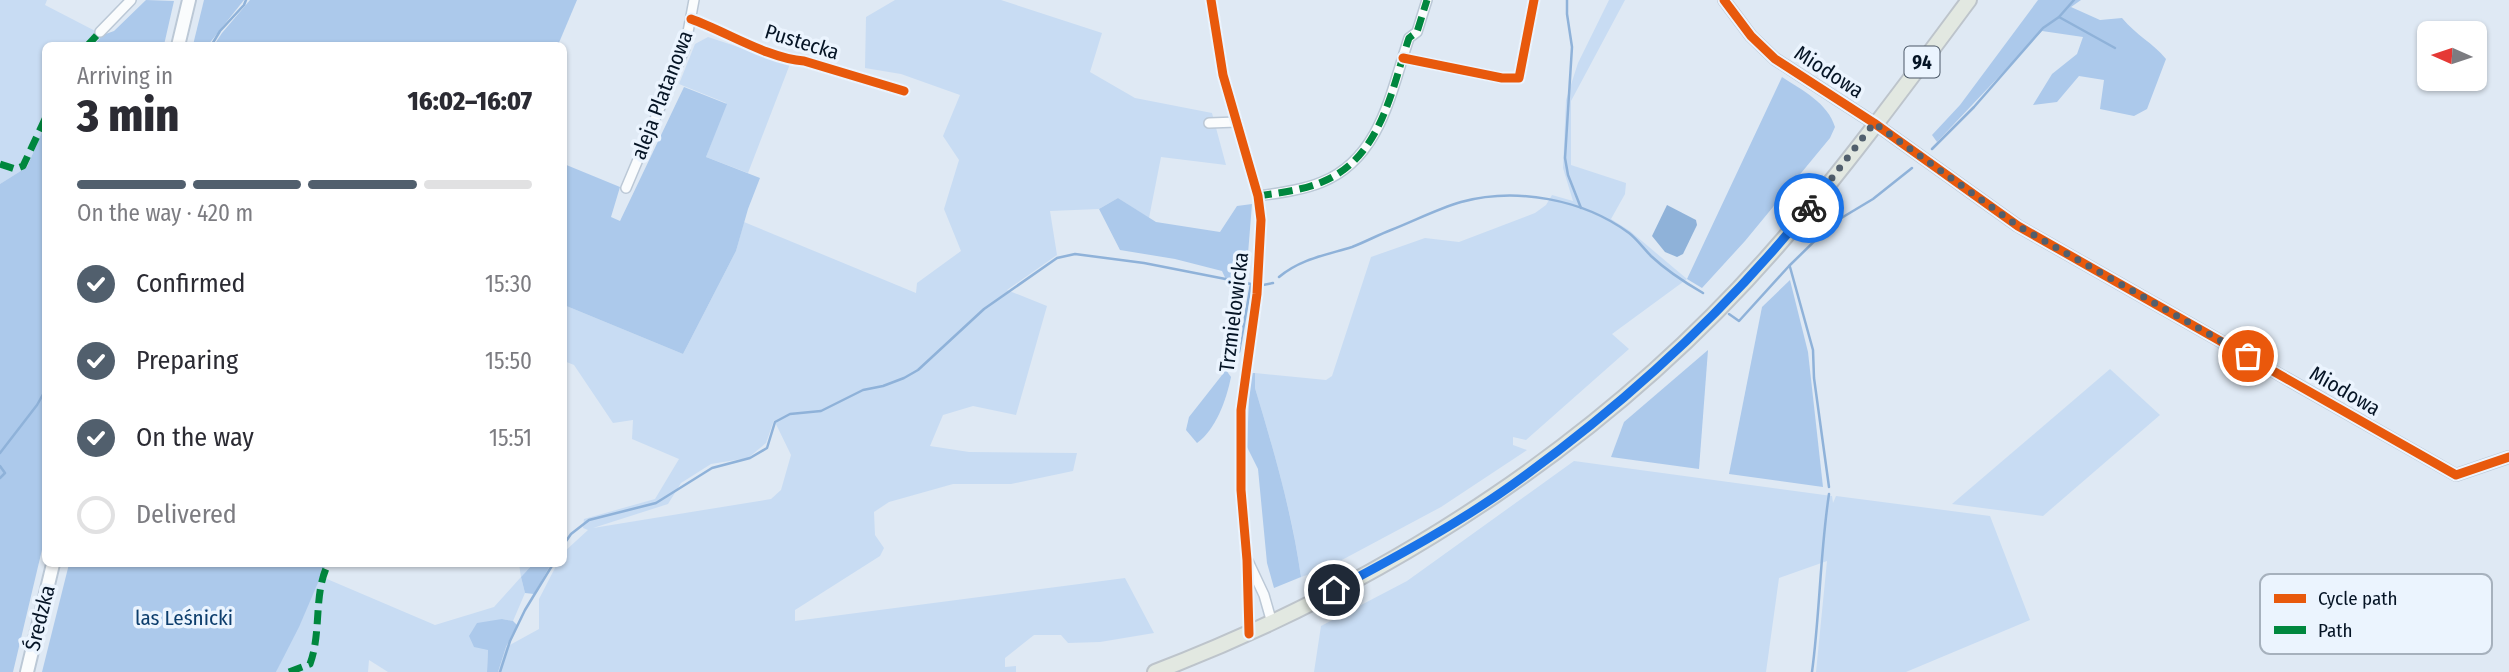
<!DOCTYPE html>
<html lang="en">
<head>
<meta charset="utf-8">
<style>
  body { margin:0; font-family:"Fira Sans Condensed",sans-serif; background:#f7f7f7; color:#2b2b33; height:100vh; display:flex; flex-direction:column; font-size:26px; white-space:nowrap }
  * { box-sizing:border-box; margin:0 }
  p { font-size:23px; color:#7c7c81 }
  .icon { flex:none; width:38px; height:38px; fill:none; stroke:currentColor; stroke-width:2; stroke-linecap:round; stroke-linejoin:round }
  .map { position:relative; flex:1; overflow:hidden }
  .details { position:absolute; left:42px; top:42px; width:525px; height:525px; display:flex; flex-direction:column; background:#fff; border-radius:10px; box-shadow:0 2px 5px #0004 }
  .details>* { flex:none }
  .needle { width:46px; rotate:273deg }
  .controls { position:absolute; left:2417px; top:21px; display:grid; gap:14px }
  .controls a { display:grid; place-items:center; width:70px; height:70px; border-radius:10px; background:#fff; box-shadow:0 2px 5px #0004; font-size:35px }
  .pin { position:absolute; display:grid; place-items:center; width:60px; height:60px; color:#fff; margin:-30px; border:4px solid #fff; border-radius:50%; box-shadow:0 2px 7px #0007 }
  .courier { position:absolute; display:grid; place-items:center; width:70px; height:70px; margin:-35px; border:5px solid #1a73e8; border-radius:50%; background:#fff; color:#222; box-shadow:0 2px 9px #0007 }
  .head em { font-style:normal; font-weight:800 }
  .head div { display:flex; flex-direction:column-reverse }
  .head { display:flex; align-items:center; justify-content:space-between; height:119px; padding:0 35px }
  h1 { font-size:46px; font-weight:800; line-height:52px }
  .bar { display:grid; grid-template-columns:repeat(4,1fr); gap:10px 7px; align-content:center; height:84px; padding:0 35px }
  .bar i { height:9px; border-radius:5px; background:#e1e1e2 }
  .bar .on { background:#515f6d }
  .bar p { grid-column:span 4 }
  ol { padding:0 35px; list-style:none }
  li { display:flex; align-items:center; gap:21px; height:77px }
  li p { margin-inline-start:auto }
  li .icon { padding:7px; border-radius:50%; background:#515f6d; color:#fff; stroke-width:4 }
  li:last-child { color:#7c7c81 }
  li i { width:38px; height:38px; border:4px solid #e1e1e2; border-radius:50% }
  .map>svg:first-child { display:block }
  .green { fill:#c8dcf3; fill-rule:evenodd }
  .forest { fill:#acc9eb }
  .water { fill:#8fb2d9 }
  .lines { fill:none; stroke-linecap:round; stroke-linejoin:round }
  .stream { stroke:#8fb2d9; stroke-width:2.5 }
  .minor-casing { stroke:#bbc8d6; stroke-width:12 }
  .tertiary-casing { stroke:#bbc8d6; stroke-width:14 }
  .secondary-casing { stroke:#bbc8d6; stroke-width:16 }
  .primary-casing { stroke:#bdc4cb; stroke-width:18 }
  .minor { stroke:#fafcfd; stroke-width:9 }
  .tertiary { stroke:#fafcfd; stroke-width:10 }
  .secondary { stroke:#fafcfd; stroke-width:12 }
  .primary { stroke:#e2e8e1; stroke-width:14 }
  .quiet { stroke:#00873e; stroke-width:7; stroke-dasharray:14 7; stroke-linecap:butt }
  .cycleway-casing { stroke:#ebf4fe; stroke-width:13 }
  .cycleway { stroke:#e8590c; stroke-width:9 }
  .done { stroke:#515f6d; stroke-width:7; stroke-dasharray:0 12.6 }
  .route { stroke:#1a73e8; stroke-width:9 }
  .labels { text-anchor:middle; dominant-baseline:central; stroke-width:7; stroke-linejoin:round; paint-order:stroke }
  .shield { fill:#ebf4fe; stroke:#4a5766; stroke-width:2 }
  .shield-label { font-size:19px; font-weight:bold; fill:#051425 }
  .street-label { font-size:21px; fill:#051425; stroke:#ebf4fe }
  .park-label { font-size:21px; fill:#0c3d6c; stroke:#ebf4fe }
  .key { fill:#ebf4fe; stroke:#a6b1bd; stroke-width:2 }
  .key-label { font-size:19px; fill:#051425 }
</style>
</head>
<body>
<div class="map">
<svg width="2509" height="672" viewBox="0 0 2509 672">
  <rect width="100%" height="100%" fill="#dfe9f4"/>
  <g class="green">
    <polygon points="0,0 47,0 45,5 103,35 93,45 46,46 45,125 27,167 0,184"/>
    <path d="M895,0H1001L1102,33L1090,72L1135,98L1212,113L1226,165L1161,157L1149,218L1118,198L1099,209L1050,211L1057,255L1007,290L1047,306L1016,415L973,406L943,415L930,446L969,452L1077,453L1073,471L1011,484H953L889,502L874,512L875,535L884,548L880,556L795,610V621L1125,578L1154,633L1100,642L1068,643L1061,635H1034L1005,658V667L1016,666V672H498L506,647L539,629V599L557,564H564V552L588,530L583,528L584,519L655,499L679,459L632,439L633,420L613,423L574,365L564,361V305L683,354L736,251L744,222L916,293L917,283L961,251L944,209L959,160L943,136L960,95L901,74L865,68L866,17ZM774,420L791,455L781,490L771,499L593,528L668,504L681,483L711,464L748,458L766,443Z"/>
    <path d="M1609,0H1625L1571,101V165L1626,183L1625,194L1611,219L1630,231L1687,279L1612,334L1629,349L1526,440L1513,437V445L1527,450L1441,507L1325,569L1301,577C1292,512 1274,451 1255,388V373L1326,380L1332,376L1371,257L1425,238L1459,242L1535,213L1546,205L1552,195L1573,201L1563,168L1566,100L1578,63Z"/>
    <polygon points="708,37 790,64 748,173 706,157 726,103 679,84 695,44"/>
    <polygon points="2110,369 2160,415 2043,516 1952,504"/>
    <polygon points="1574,461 1832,496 1833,503 1836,496 1990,516 2030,620 1906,672 1816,672 1827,561 1779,578 1766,672 1314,672 1321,626 1407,581"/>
    <polygon points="519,564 533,564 521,577 525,593 513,621 502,619 488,650 487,672 388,672 369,660 368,672 276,672 320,576 435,625 494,607 521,577"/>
  </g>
  <g class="forest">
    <polygon points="146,0 174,1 164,45 93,46 103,35 114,31"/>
    <polygon points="204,0 244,0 208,45 193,45"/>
    <polygon points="250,0 577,0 558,45 214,45 222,33"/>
    <path d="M2038,0H2081L2071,7L2100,20L2122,18C2137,36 2152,42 2166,59L2147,109L2134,116L2100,109L2104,80L2079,76L2057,102L2033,105L2052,74L2077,54L2083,37L2042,31L1937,142L1932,135L1960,105Z"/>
    <path d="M1782,77C1802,90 1828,103 1835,127L1830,138L1745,241L1702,288L1687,279Z"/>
    <polygon points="684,87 727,104 706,157 760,178 748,209 736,251 683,354 564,305 564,164 620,187 611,217 620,221"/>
    <polygon points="45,125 45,537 13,672 0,672 0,184 27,167"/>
    <polygon points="1118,198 1156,222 1220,232 1237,206 1252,204 1246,279 1239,307 1222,271 1175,259 1120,250 1099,209"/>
    <polygon points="1790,280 1808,352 1823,487 1729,474 1762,307"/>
    <polygon points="1708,350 1699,469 1611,457 1624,422"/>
    <path d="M1226,370L1231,377C1226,401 1216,429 1197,443L1186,430L1189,417Z"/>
    <path d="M1250,373H1255V388C1274,451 1292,513 1301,577L1274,588L1267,563L1258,469L1247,447Z"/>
    <polygon points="69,564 326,564 299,627 276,672 42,672"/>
    <polygon points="533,564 551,564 534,594 525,593 521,577"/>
    <polygon points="502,619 513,621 517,625 506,647 498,672 487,672 488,650 474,647 469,636 477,623"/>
  </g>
  <polygon class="water" points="1667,205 1696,220 1697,225 1683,254 1677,257 1665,252 1652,236"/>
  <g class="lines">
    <g class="stream">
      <polyline points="1567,0 1567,14 1572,47 1565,158 1568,175 1581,208"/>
      <polyline points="2059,17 2115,48"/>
      <polyline points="211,46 220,31 244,5 246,0"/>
      <polyline points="1932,149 1974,107 2043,28 2059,17 2074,0"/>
      <polyline points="1790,267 1813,350 1814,378 1829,487"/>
      <path d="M1279,277C1300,259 1326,255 1352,247C1365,242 1378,235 1391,230C1414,221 1437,209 1461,202C1516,187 1583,199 1629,233C1637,239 1644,249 1651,256C1668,272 1684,282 1703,293"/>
      <polyline points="1263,285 1273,283"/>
      <polyline points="1729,314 1739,321 1789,266 1833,223 1873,199 1912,168"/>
      <polyline points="0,453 37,405 46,389"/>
      <polyline points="0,466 5,473 0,478"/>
      <polyline points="564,544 571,534 589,520 656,503 712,468 750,458 767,448 775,422 790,414 821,411 863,390 883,386 904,378 918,370 984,309 1057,258 1075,254 1144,263 1251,284 1239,352"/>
      <polyline points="500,672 510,641 525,610 553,564"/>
      <path d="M1812,672C1820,613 1820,553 1829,494"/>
    </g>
    <g class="minor-casing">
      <g id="minor">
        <polyline points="1211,0 1223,75 1258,196 1261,220 1257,294 1241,410 1241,490 1247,560 1249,634"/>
        <path d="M691,19C725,31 769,59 804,61L904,91"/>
        <polyline points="100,32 131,0"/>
        <polyline points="1403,58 1502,78 1519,78 1534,0"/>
        <polyline points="1209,123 1237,122"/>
        <polyline points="626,188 685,48 694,0"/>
        <path d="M1258,196C1279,193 1303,190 1322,182C1381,158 1391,91 1409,38L1417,32L1427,0"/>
        <polyline points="1248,561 1264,595 1272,623"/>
      </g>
    </g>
    <g class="tertiary-casing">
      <polyline id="tertiary" points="1724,0 1751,36 1775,59 1874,123 2018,226 2456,475 2509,457"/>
    </g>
    <g class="secondary-casing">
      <g id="secondary">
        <polyline points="178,46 189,0"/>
        <polyline points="27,672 53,564"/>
      </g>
    </g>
    <g class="primary-casing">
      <path id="primary" d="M1155,672C1393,581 1613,436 1780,243C1847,165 1908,82 1969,0"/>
    </g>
    <use href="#minor" class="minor"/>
    <use href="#tertiary" class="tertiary"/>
    <use href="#secondary" class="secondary"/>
    <use href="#primary" class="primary"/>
    <g class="quiet">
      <polyline points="87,46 100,32"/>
      <polyline points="0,164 15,169 23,166 46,117"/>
      <path d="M1258,196C1279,193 1303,190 1322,182C1381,158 1391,91 1409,38L1417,32L1427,0"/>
      <path d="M289,672L310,664C322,631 313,595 328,564"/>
    </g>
    <g class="cycleway-casing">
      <g id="cycleway">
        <polyline points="1211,0 1223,75 1258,196 1261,220 1257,294 1241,410 1241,490 1247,560 1249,634"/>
        <polyline points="1724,0 1751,36 1775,59 1874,123 2018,226 2456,475 2509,457"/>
        <path d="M691,19C725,31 769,59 804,61L904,91"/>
        <polyline points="1403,58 1502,78 1519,78 1534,0"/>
      </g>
    </g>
    <use href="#cycleway" class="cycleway"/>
  </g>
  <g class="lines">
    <polyline class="done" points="1809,208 1874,123 2018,226 2248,356"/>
    <path class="route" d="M1334,590C1394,558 1456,525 1512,485C1621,407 1724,313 1809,208"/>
  </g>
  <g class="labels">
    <rect class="shield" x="1904.5" y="46.5" width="35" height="31" rx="5"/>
    <g class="shield-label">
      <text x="1922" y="62">94</text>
    </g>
    <g class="street-label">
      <text transform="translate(802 42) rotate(17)">Pustecka</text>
      <text transform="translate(1829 72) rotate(33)">Miodowa</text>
      <text transform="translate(662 95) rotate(-69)">aleja Platanowa</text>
      <text transform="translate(1234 312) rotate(-83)">Trzmielowicka</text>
      <text transform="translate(2345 391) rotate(30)">Miodowa</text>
      <text transform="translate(40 618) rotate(-76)">Średzka</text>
    </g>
    <g class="park-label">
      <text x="184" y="618">las Leśnicki</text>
    </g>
  </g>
  <rect x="2260" y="574" width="232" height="80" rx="10" class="key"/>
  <rect x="2274" y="594" width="32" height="9" fill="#e8590c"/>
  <rect x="2274" y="626" width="32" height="8" fill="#00873e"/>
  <g class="key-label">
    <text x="2318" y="605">Cycle path</text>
    <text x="2318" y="637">Path</text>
  </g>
</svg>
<div class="controls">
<a><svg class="needle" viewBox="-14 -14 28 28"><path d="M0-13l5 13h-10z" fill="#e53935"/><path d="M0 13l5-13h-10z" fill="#7c7c81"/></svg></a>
</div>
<div class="pin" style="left:2248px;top:356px;background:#ea580c"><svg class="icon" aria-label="bag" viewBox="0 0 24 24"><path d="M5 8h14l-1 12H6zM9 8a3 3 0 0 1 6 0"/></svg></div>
<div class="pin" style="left:1334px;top:590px;background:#1f2937"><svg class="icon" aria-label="home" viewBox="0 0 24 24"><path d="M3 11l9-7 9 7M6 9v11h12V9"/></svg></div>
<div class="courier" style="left:1809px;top:208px"><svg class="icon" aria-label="bike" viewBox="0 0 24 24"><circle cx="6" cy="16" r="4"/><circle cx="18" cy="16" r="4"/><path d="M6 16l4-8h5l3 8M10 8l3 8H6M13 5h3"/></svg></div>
<section class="details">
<div class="head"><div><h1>3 min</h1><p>Arriving in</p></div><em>16:02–16:07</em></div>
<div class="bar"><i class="on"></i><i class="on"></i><i class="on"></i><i></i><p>On the way · 420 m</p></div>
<ol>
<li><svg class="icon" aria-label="check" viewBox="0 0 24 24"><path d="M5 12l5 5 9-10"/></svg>Confirmed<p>15:30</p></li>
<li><svg class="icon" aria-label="check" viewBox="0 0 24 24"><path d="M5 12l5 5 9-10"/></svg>Preparing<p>15:50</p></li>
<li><svg class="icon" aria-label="check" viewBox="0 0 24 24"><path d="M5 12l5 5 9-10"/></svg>On the way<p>15:51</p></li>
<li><i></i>Delivered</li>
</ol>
</section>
</div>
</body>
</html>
